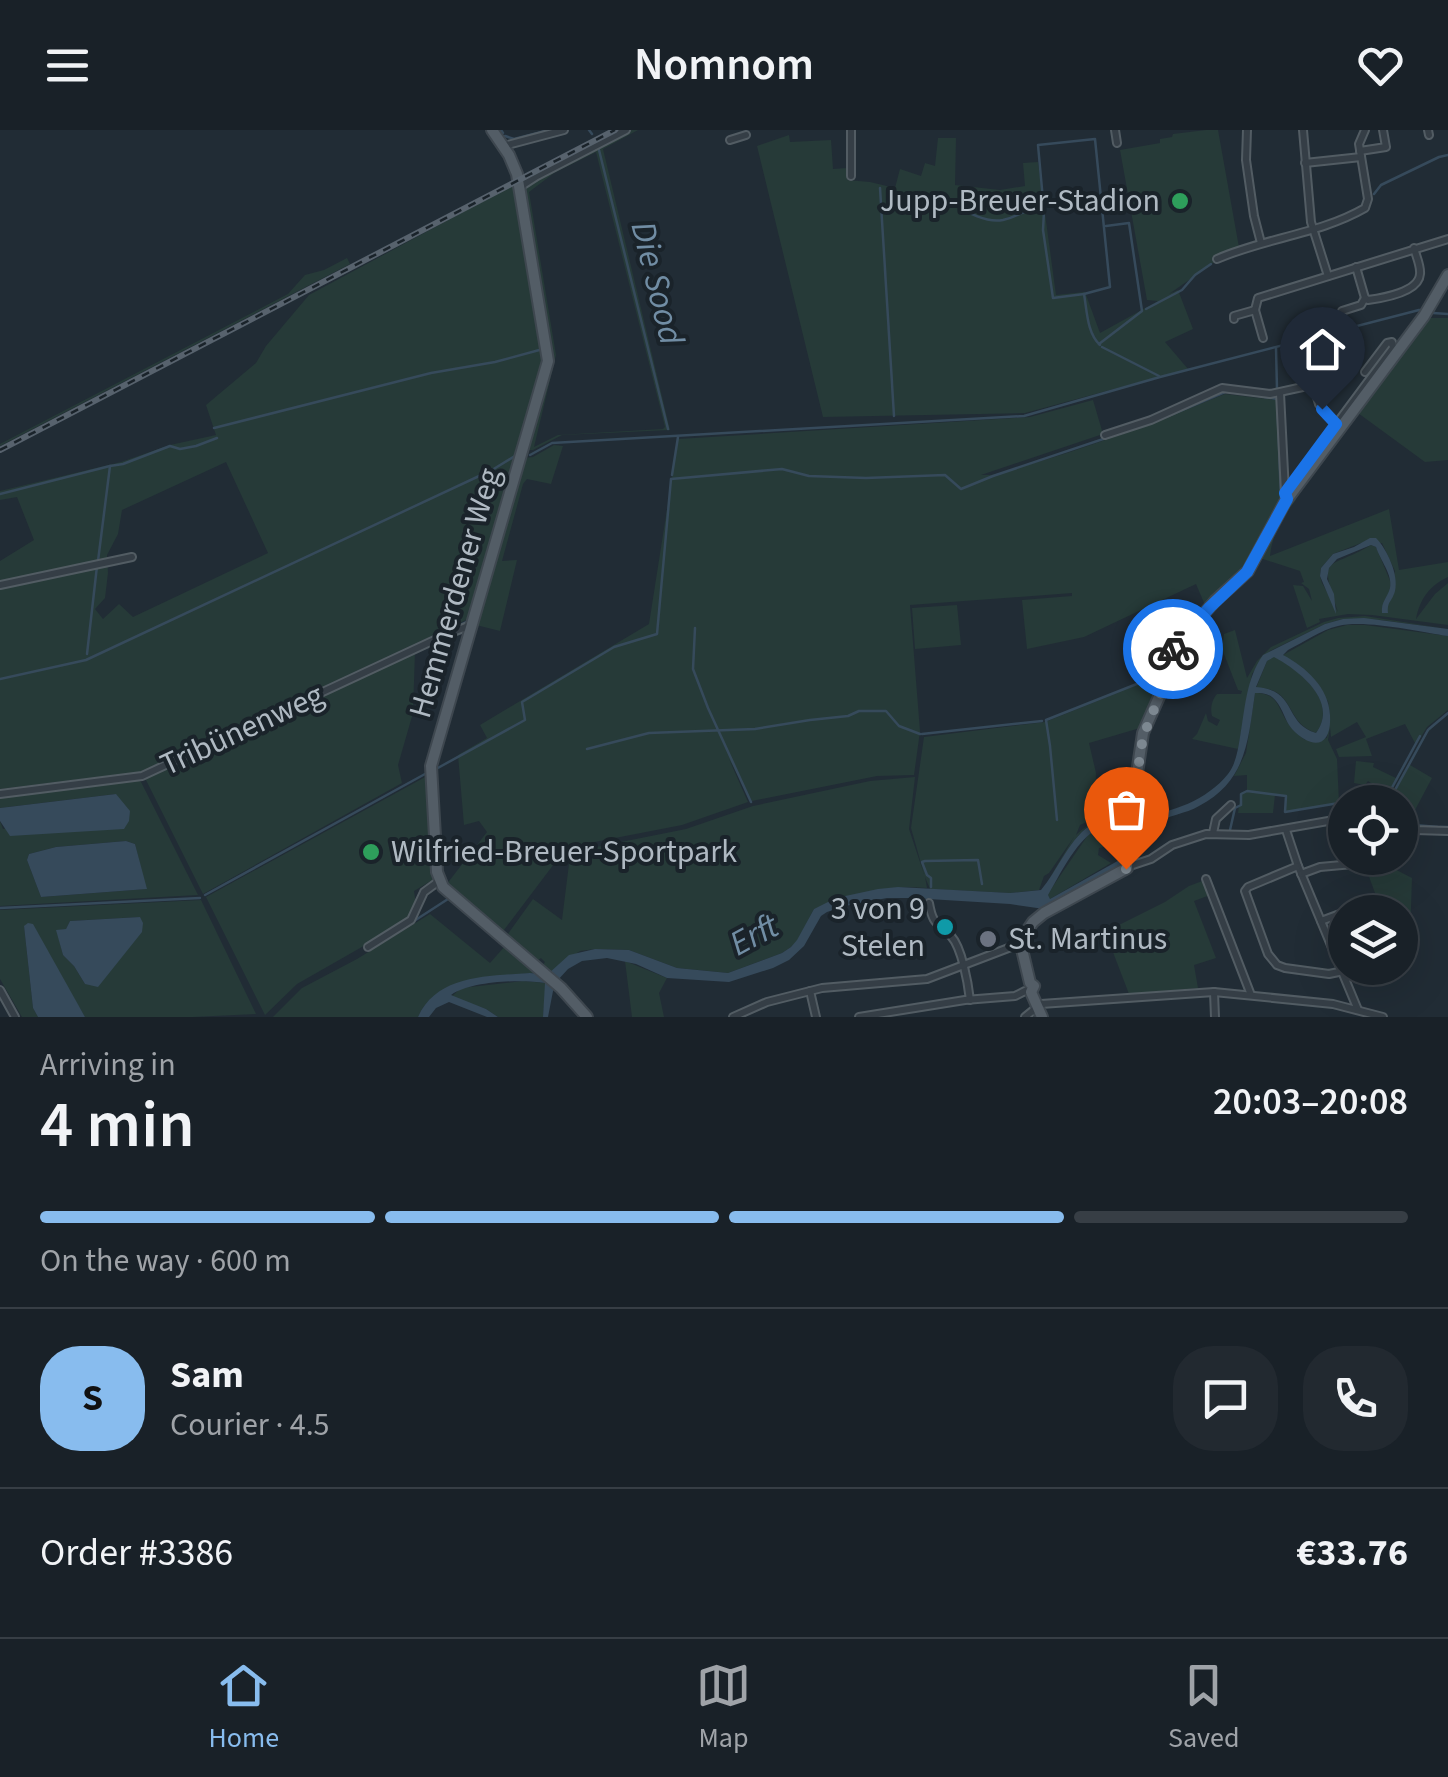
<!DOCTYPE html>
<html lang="en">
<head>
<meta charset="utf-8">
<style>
  body { margin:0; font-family:"Source Sans 3",sans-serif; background:#222930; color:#f1f3f6; height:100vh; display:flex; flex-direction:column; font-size:38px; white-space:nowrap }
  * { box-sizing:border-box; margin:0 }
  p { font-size:32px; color:#9fa3a8 }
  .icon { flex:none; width:55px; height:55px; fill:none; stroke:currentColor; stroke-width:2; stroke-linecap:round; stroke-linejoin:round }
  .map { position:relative; height:887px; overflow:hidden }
  .details { display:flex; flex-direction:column; background:#192128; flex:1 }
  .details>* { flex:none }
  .controls { position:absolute; left:1328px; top:655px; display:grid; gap:20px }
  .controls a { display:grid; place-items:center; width:90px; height:90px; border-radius:50%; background:#192128; box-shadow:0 10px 40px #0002,0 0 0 2px #373e45; font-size:50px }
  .pin { position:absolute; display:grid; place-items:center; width:85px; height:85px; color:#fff; margin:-102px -42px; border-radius:50% 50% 50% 0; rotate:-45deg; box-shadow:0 0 10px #0007 }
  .pin .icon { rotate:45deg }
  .courier { position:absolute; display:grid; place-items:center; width:100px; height:100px; margin:-50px; border:8px solid #1a73e8; border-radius:50%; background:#fff; color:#222; box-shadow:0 2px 12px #0007 }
  .headline em { font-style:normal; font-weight:600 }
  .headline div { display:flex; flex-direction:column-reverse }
  .headline { display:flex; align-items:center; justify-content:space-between; height:170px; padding:0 40px }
  h1 { font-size:65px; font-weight:600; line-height:75px }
  .bar { display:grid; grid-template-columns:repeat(4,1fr); gap:15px 10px; align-content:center; height:120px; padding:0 40px }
  .bar i { height:12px; border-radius:8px; background:#373e45 }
  .bar .current { background:#88bcee }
  .bar p { grid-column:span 4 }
  .line { display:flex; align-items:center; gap:25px; padding:0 40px; border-top:2px solid #373e45 }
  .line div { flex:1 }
  .round { display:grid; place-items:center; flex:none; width:105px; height:105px; border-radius:40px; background:#222930 }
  header { display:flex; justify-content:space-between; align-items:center; height:130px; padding:0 40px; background:#192128; font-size:45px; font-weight:600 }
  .tab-bar { display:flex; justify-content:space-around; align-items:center; height:140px; border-top:2px solid #373e45; background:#192128; font-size:28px; color:#9fa3a8 }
  .tab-bar a { display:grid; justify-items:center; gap:5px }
  .tab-bar .current { color:#88bcee }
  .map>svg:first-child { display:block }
  .green { fill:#263a38; fill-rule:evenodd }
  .water { fill:#364a5b; fill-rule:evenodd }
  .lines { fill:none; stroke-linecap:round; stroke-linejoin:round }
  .stream { stroke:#364a5b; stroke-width:2.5 }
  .minor-casing { stroke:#525c63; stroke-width:10 }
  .major-casing { stroke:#3e474f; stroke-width:14 }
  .minor { stroke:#353e46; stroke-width:6 }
  .major { stroke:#535d66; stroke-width:10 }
  .rail-casing { stroke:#57626d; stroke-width:6 }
  .rail { stroke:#1a232a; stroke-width:2.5; stroke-dasharray:8; stroke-linecap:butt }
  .done { stroke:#7d8891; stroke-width:10; stroke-dasharray:0 18 }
  .route { stroke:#1a73e8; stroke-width:12 }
  .leisure-dot { fill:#2e9e5b; stroke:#1a232a; stroke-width:4 }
  .culture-dot { fill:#0f9aa8; stroke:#1a232a; stroke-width:4 }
  .worship-dot { fill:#6b7280; stroke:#1a232a; stroke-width:4 }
  .labels { text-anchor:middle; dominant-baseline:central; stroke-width:8; stroke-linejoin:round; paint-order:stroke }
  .poi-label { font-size:32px; fill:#afb9c2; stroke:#1a232a; text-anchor:end }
  .street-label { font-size:32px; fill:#afb9c2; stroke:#1a232a }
  .water-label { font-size:35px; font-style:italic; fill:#718da4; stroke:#1a232a }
</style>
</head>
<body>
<header><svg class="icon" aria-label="menu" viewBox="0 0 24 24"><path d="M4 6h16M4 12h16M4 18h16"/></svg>Nomnom<svg class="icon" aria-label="heart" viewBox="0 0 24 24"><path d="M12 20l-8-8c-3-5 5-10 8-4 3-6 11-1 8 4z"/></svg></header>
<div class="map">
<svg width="1448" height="887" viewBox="0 0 1448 887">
  <rect width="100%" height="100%" fill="#212c35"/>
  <g class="green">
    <path d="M629,0H638L603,19L670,300L562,305L533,320H526L547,241L524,58L538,47ZM596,22L665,297L663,299L558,305L534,317L556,225L529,62L554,43Z"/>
    <polygon points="1206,0 1218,0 1240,123 1219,129 1169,164 1178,160 1193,199 1165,212 1188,239 1025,283 823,287 757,16 789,5 790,12 831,10 833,39 847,38 847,50 870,52 895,58 900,39 921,46 925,33 935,36 938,8 956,8 955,55 1000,60 1025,56 1023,33 1038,32 1056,165 1085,162 1100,203 1158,171 1147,170 1120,20 1160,13 1160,9 1172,7 1173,4"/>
    <path d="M517,53L545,227L468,489L140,642L0,659V431L34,410L17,367L0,370V361L121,332L170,315L216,305L206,275L256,233L266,216L309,165ZM226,332L268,423L133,487L119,474L103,489L95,479L105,468L108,443L107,425L118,404L122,380Z"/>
    <polygon points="347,128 350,134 0,316 0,314 288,164 305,145 324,140"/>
    <polygon points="1427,188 1448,188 1448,330 1425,332 1358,283"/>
    <path d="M1225,264L1277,270L1280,370L1248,433L1205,475L1196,454L1084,507L1027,519L1022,470L1072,466V463L910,475L920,601L914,645L877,646L752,671L729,629L748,672L682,695L579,715L557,730L501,804L446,755L487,702L479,691L464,695L458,625L487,608L480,595L649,494L678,309L1030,287L1093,270L1103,304L981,345H992C1072,324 1149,295 1225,264Z"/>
    <polygon points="554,315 563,316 551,354 527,349 523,354 502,431 517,430 500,501 476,495 524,328 533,327"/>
    <path d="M1293,368L1296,370C1283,386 1272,405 1270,426L1389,379L1399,440L1448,432V447C1429,456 1420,469 1416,489L1435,464L1448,453V495L1372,485L1348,484L1319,489L1320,492L1307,498L1293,455L1303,456L1312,471L1309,459L1301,453L1304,452L1300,441L1260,428ZM1361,413H1382L1395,441L1387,473L1391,453L1376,417L1371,415C1327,441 1318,423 1338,482L1322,453L1320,446L1321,438L1333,424Z"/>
    <polygon points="957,475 961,515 915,519 912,478"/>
    <path d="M1365,486L1448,499L1381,490L1343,489L1325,494L1270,521L1252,544L1238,619L1192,609L1197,604L1206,583L1208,591L1217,596L1220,590L1212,586C1210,579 1212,569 1217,564H1241L1242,561L1238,560L1222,519L1224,504L1235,500L1247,548L1257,531L1271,517L1324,492L1338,488Z"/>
    <path d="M1347,495H1365L1448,506V580L1427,597L1416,615L1405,594L1366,609L1372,626L1339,627L1336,619L1366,607L1357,592L1331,607L1330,597L1328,610L1337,629L1339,673L1285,682L1286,667L1275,665L1273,683H1238L1241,663L1247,660V645L1234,646L1246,623L1255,563C1281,563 1277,581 1291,597C1295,602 1300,606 1305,610L1327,608L1330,585L1328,571L1283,525L1328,500Z"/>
    <polygon points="415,521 413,583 398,635 402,653 203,764 145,648"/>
    <path d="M1274,526C1300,541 1339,571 1316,603C1284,593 1296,557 1256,558L1267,531Z"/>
    <path d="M1157,547L1159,548L1140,598L1089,613L1096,643L1095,688L1080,695L1076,705C1091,691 1107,684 1129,684V686C1121,687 1111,687 1104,689C1077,695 1064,729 1049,749L1074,707L1049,743L1044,746L1039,760L1010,763L930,759L925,747L927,758C884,754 854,765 814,779L797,811L791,817L782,823L728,843L677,838L629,820L595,819L580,821L548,844L541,837L545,832L541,828L534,833L505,808L533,769L562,790L570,726L586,719L686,699L753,676L870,651L915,647L909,699L924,744L911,698L924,607L1045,592Z"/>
    <polygon points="1448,582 1428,602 1410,635 1432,648 1406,697 1400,695 1400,672 1387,672 1427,600"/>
    <polygon points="1356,631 1374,633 1373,637 1398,649 1389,665 1368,651 1365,655 1354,653"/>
    <polygon points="427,646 434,749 414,761 416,775 411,789 297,854 265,885 206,767"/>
    <path d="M138,650L141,652L198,765L0,776V691L3,699L116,664L0,678V667ZM126,711L135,714L146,759L41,767L27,730L29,724L56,717Z"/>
    <polygon points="1113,692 1128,692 1126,694 1114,694 1106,700 1109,716 1099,718 1098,725 1111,733 1050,769 1047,765 1088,705 1095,699"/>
    <polygon points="1381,732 1412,748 1410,808 1400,811 1400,782 1382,782 1364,733"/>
    <polygon points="1205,750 1210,765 1194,771 1216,828 1194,835 1198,858 1129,864 1111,817 1118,805 1115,797 1165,772 1189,756"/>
    <path d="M201,770L256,884L193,887H85L57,840L24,796L33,878L38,887H22L0,849V780ZM140,787L85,854L74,836L63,825L57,801L66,799L70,791Z"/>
    <path d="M430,784L490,833L505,816L540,844L530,843C491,848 437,845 418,887H273L302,858L357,829Z"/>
    <polygon points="625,831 667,848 659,863 664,887 632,887"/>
    <polygon points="523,851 546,853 543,887 498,887 486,879 451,867 461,858"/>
  </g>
  <g class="water">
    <path d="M1370,408H1376C1387,419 1399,445 1395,461C1392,472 1387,471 1388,483H1382C1381,471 1387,469 1390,458C1393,445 1380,430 1376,417L1371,415L1337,429L1329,438L1327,449L1334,464L1336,484L1320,446L1321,438L1333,424L1354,417Z"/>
    <path d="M1364,488L1448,499V506C1419,502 1365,489 1338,496C1321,500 1304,512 1288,520L1283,525C1306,537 1329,558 1330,585C1332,618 1312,620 1292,599C1285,591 1283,579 1276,571C1271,564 1264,563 1255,563C1248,610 1247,651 1199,676C1186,684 1167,685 1155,694C1142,703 1139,720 1130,731L1044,779L1010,774L912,768H887L845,776L827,782L821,786L804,816L789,830L773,838L729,852L667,848L636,834L607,828L582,831L568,839L557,851L548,844L569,825L595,819L629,820L677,838L728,843L782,823L791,817L797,810L814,779L836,768L878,759L898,757L1010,763L1041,760C1058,740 1070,706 1094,693C1109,685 1123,688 1139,686C1172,683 1207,670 1228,644C1236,634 1238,619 1240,607C1245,579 1246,549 1263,525L1325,494L1343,489ZM1274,527C1300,541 1339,572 1316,603C1283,593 1298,560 1256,557L1267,531ZM1113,692H1128L1130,724L1050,769L1048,765C1064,738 1080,700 1113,692Z"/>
    <polygon points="116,664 130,681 129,691 124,699 10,706 0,691 0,678"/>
    <polygon points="126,711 135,714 147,759 41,767 27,730 29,724 56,717"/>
    <polygon points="140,787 143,793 142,802 98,857 85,854 74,836 63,825 56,800 66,799 70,791"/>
    <polygon points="28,793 33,794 85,887 38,887 33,878 24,796"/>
    <path d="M530,843L540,844L554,856L548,887H543L545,853C521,849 471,851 451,865L486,879L498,887H487L449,872L436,878L429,887H418C437,844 490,846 530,843Z"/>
  </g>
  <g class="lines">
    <g class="stream">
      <polyline points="501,0 503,3"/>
      <polyline points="589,0 592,4"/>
      <polyline points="505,6 514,9 549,0"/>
      <polyline points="599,20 668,299"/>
      <polyline points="880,58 894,286"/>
      <polyline points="1374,64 1381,55 1439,27 1448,25"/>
      <path d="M956,73C966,83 987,93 1003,90C1021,86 1019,79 1044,81L1043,100L1053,168L1084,164C1087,181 1087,203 1100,215"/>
      <polyline points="1044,81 1038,15 1095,9 1110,157 1084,164"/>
      <polyline points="1146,179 1182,160 1195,145 1211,134"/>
      <polyline points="1433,183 1448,184"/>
      <polyline points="1099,214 1142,181 1129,93 1106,96"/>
      <polyline points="1102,217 1159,246"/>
      <polyline points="1276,218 1277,259"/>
      <polyline points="1247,264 1277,269"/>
      <polyline points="1277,267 1281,369"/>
      <polyline points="1168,286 1225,262"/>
      <polyline points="214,298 431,243 495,232 543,219"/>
      <polyline points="530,325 552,313 1024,286 1160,247 1419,180 1425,181"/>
      <polyline points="672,345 678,307"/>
      <polyline points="671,349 782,339 809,346 866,348 945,345 961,359 993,346 1142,296"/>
      <polyline points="0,364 110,336"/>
      <polyline points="98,431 110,336 123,334 170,316 180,319 196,316 217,308"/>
      <polyline points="695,498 693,539 708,578 751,672"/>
      <polyline points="444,503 468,491"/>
      <polyline points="87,524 97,436"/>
      <polyline points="1163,539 1170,514 1181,503"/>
      <polyline points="0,549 86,530 492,340 515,326"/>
      <polyline points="1429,599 1448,583"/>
      <polyline points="922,604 1042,591"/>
      <polyline points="587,619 649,603 755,599 810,590 848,586 859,581 886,581 899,596 920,604"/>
      <polyline points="436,639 525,590 522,572 614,517 657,504 671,349"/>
      <polyline points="1395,660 1428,600"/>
      <polyline points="1388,665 1420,606"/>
      <polyline points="1389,672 1394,662"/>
      <polyline points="1341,673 1342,684"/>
      <polyline points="1057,690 1050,616 1046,590 1162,544"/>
      <polyline points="1403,694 1438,697"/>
      <polyline points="1440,697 1448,697"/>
      <polyline points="1230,700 1235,678 1241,675 1241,664 1247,661 1286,666 1285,682 1339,673"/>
      <polyline points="931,757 931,748 927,745 922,732 925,731 978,730 982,754"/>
      <polyline points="205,765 425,644"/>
      <polyline points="0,778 200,768"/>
      <polyline points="414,791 448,769"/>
    </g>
    <g class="minor-casing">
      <g id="minor">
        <polyline points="1115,0 1117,13"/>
        <polyline points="1247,0 1246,30 1254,86 1261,113"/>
        <polyline points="1303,0 1311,92 1328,146"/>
        <polyline points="1428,0 1429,5"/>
        <polyline points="730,10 746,5"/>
        <polyline points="504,16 564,0"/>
        <polyline points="1360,21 1386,17 1383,0"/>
        <polyline points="1305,33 1361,27"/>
        <polyline points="851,46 851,0"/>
        <polyline points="520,57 537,46 626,0"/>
        <path d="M1217,129C1265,108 1320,104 1365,78L1368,69L1359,14L1365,0"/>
        <path d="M1356,137L1365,168L1368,170C1383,168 1419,162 1420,144C1421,136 1416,126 1414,118"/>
        <polyline points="1255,180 1258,168 1448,109"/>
        <polyline points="1255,180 1263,208"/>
        <polyline points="1342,181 1361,175 1365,168"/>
        <polyline points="1234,189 1234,186 1255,180"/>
        <polyline points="1303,220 1319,274 1336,294"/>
        <polyline points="1280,263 1285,362"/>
        <polyline points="1105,305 1151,290 1222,258 1270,264 1312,255"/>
        <polyline points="1285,363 1393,218 1392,212 1387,213 1365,242"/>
        <polyline points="0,455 132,427"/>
        <polyline points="0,664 142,646 443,506 471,495"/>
        <polyline points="1400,697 1415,700 1448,701"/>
        <polyline points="1286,700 1298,736 1358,880"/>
        <polyline points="1213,703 1216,689 1231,675"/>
        <polyline points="1298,736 1248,757 1245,761 1268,824 1277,835 1285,838 1329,844 1358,838"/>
        <polyline points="1127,737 1151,729 1172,715 1206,704 1249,705 1345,688"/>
        <polyline points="1301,744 1320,737 1364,733"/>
        <polyline points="1206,749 1251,865"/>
        <path d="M929,773C933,796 937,791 951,806C962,818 968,853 970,870"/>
        <polyline points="1321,791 1364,775"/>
        <polyline points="368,817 411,790 424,762 439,751"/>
        <polyline points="0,860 15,887"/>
        <polyline points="810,861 816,887"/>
        <polyline points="1214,862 1215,887"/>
        <polyline points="733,887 767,872 822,858 927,849 1019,814"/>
        <polyline points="859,887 965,870 1015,866 1025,861"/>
        <polyline points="1025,887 1041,874 1214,862 1333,874 1383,887"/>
      </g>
    </g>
    <g class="major-casing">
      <g id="major">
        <polyline points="492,0 509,25 517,44 548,231 431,636 437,742 443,757 561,858 587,887"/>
        <polyline points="1042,887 1031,862 1034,856 1030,853 1020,811 1033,792 1044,783 1127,738 1128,704 1143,603 1162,560 1174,518 1215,471 1248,441 1285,372 1424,186 1448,145"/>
      </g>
    </g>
    <use href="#minor" class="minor"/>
    <use href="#major" class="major"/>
    <g class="rail-casing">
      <polyline id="rail" points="0,320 615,0"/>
    </g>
    <use href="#rail" class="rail"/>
  </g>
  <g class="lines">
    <polyline class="done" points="1126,739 1128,704 1143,607 1163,557 1173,519"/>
    <polyline class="route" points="1173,519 1210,477 1247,442 1287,369 1285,363 1336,294 1322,279"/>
  </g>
  <g class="leisure-dot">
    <circle cx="1180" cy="71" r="10"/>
    <circle cx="371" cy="722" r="10"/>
  </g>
  <circle class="culture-dot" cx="945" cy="797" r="10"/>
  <circle class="worship-dot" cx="988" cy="809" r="10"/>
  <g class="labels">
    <g class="poi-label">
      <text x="1160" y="71">Jupp-Breuer-Stadion</text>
      <text x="391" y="722" text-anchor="start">Wilfried-Breuer-Sportpark</text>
      <text x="925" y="779">3 von 9<tspan x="925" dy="37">Stelen</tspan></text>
      <text x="1008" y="809" text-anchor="start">St. Martinus</text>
    </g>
    <g class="street-label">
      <text transform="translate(455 463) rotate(-74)">Hemmerdener Weg</text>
      <text transform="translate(242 600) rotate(-25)">Tribünenweg</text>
    </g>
    <g class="water-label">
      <text transform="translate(657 153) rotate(76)">Die Sood</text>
      <text transform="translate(754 805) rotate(-28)">Erft</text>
    </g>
  </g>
</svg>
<div class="controls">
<a><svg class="icon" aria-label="locate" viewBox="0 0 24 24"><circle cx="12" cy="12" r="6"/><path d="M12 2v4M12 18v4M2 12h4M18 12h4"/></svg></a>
<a><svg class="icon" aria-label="layers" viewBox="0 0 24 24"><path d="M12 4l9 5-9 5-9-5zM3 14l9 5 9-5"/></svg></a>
</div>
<div class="pin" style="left:1126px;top:739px;background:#ea580c"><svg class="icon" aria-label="bag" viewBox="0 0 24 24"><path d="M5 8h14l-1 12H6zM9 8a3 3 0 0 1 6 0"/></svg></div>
<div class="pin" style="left:1322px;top:279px;background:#1f2937"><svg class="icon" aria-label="home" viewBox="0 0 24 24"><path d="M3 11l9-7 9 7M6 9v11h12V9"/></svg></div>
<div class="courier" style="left:1173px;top:519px"><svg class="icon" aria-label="bike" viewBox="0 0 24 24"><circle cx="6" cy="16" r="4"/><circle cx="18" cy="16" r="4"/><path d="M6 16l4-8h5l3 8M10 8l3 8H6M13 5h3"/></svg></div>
</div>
<section class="details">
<div class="headline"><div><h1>4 min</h1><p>Arriving in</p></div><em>20:03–20:08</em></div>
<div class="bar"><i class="current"></i><i class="current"></i><i class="current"></i><i></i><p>On the way · 600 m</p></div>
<div class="line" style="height:180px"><b class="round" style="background:#88bcee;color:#111">S</b><div><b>Sam</b><p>Courier · 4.5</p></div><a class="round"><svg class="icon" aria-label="chat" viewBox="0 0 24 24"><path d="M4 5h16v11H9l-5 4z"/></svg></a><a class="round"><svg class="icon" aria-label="phone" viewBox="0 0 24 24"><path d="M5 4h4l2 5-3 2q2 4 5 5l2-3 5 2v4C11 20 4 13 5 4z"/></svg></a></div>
<div class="line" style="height:130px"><div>Order #3386</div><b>€33.76</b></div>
</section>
<nav class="tab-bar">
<a class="current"><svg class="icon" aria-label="home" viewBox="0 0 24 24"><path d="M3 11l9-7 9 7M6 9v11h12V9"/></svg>Home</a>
<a><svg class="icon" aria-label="map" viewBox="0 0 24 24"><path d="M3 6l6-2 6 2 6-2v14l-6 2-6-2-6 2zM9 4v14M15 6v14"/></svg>Map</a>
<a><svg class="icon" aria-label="saved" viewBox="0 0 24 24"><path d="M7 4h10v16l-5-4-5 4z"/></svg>Saved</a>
</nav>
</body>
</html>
